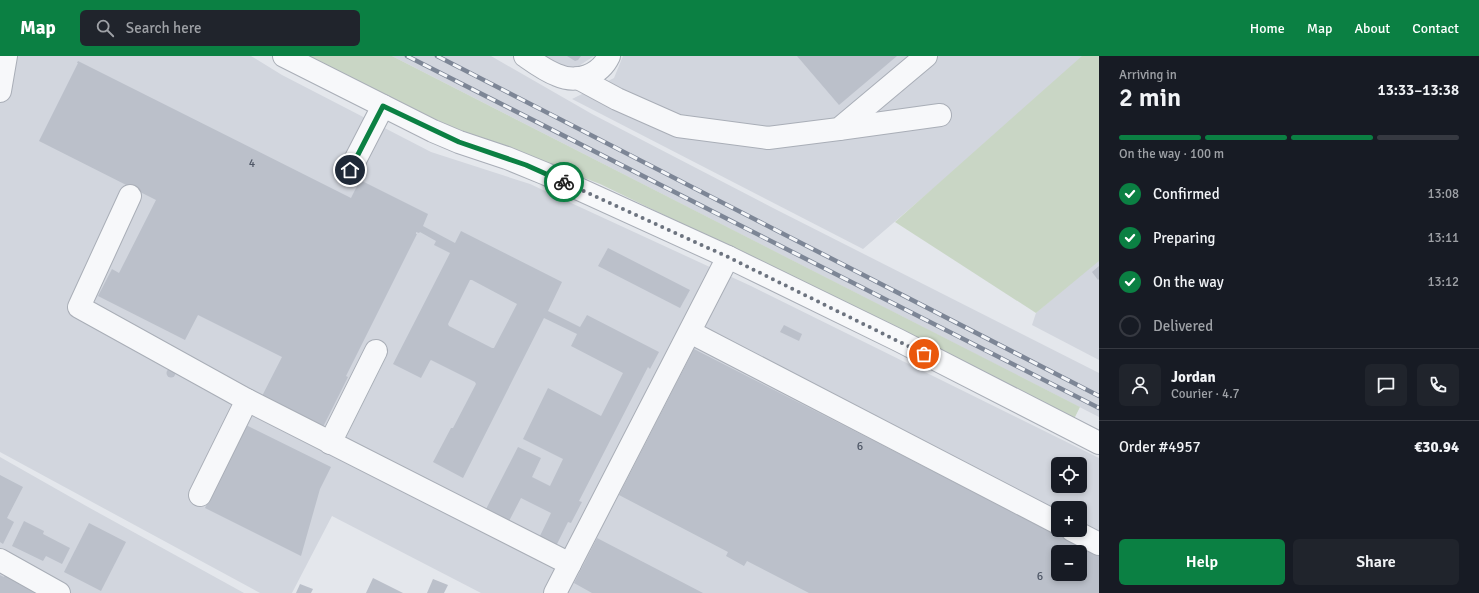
<!DOCTYPE html>
<html lang="en">
<head>
<meta charset="utf-8">
<style>
  body { margin:0; font-family:Signika,sans-serif; background:#20242c; color:#f1f3f6; height:100vh; display:flex; flex-direction:column; font-size:15px; white-space:nowrap }
  * { box-sizing:border-box; margin:0 }
  p { font-size:13px; color:#9ea1a6 }
  .icon { flex:none; width:22px; height:22px; fill:none; stroke:currentColor; stroke-width:2; stroke-linecap:round; stroke-linejoin:round }
  .map { position:relative; flex:1; overflow:hidden }
  .side { display:flex; flex-direction:column; background:#171b24; width:380px }
  .side>* { flex:none }
  .fabs { position:absolute; left:1051px; top:401px; display:grid; gap:8px }
  .fabs a { display:grid; place-items:center; width:36px; height:36px; border-radius:6px; background:#171b24; box-shadow:0 2px 6px #0003; font-size:20px }
  .pin { position:absolute; display:grid; place-items:center; width:34px; height:34px; color:#fff; margin:-17px; border:2px solid #fff; border-radius:50%; box-shadow:0 1px 4px #0007 }
  .courier { position:absolute; display:grid; place-items:center; width:40px; height:40px; margin:-20px; border:3px solid #0b8043; border-radius:50%; background:#fff; color:#222; box-shadow:0 1px 5px #0007 }
  .headline em { font-style:normal; font-weight:600 }
  .headline div { display:flex; flex-direction:column-reverse }
  .headline { display:flex; align-items:center; justify-content:space-between; height:68px; padding:0 20px }
  h1 { font-size:26px; font-weight:600; line-height:30px }
  .bar { display:grid; grid-template-columns:repeat(4,1fr); gap:6px 4px; align-content:center; height:48px; padding:0 20px }
  .bar i { height:5px; border-radius:3px; background:#363941 }
  .bar .selected { background:#0b8043 }
  .bar p { grid-column:span 4 }
  .line { display:flex; align-items:center; gap:10px; padding:0 20px; border-top:1px solid #363941 }
  .line div { flex:1 }
  .round { display:grid; place-items:center; flex:none; width:42px; height:42px; border-radius:6px; background:#20242c }
  ol { padding:0 20px; list-style:none }
  li { display:flex; align-items:center; gap:12px; height:44px }
  li p { margin-inline-start:auto }
  li .icon { padding:4px; border-radius:50%; background:#0b8043; color:#fff; stroke-width:4 }
  li:last-child { color:#9ea1a6 }
  li i { width:22px; height:22px; border:2px solid #363941; border-radius:50% }
  .button { display:flex; gap:8px; margin-top:auto; padding:8px 20px }
  .button a { flex:1; height:46px; border-radius:6px; background:#0b8043; color:#fff; font-size:16px; font-weight:600; line-height:46px; text-align:center }
  .button a+a { background:#20242c; color:#f1f3f6 }
  header { display:flex; align-items:center; gap:24px; box-sizing:border-box; height:56px; padding:0 20px; background:#0b8043; color:#fff }
  header strong { font-size:19px }
  nav { display:flex; gap:22px; margin-inline-start:auto; font-size:14px }
  .search { width:280px; height:36px; background:#20242c; display:flex; align-items:center; gap:10px; box-sizing:border-box; padding:0 14px; border-radius:6px; color:#9ea1a6; font-size:15px }
  main { display:flex; flex:1; min-height:0 }
  .map>svg:first-child { display:block }
  .built { fill:#d2d6de; fill-rule:evenodd }
  .green { fill:#c9d6c5 }
  .building { fill:#bbc0ca; fill-rule:evenodd }
  .lines { fill:none; stroke-linecap:round; stroke-linejoin:round }
  .minor-casing { stroke:#a9aeb7; stroke-width:24 }
  .minor { stroke:#f7f8fa; stroke-width:22 }
  .rail-casing { stroke:#7d8696; stroke-width:4.5 }
  .rail { stroke:#f4f6f9; stroke-width:3; stroke-dasharray:9; stroke-linecap:butt }
  .done { stroke:#6c737f; stroke-width:4; stroke-dasharray:0 7.2 }
  .route { stroke:#0b8043; stroke-width:5 }
  .labels { text-anchor:middle; dominant-baseline:central; stroke-width:4; stroke-linejoin:round; paint-order:stroke }
  .number-label { font-size:12px; fill:#4f5766 }
</style>
</head>
<body>
<header>
<strong>Map</strong>
<div class="search"><svg class="icon" aria-label="search" viewBox="0 0 24 24"><circle cx="10" cy="10" r="6"/><path d="M15 15l6 6"/></svg>Search here</div>
<nav><a>Home</a><a>Map</a><a>About</a><a>Contact</a></nav>
</header>
<main>
<div class="map">
<svg width="1099" height="537" viewBox="0 0 1099 537">
  <rect width="100%" height="100%" fill="#e4e7ec"/>
  <g class="built">
    <path d="M0,0H251L282,19L431,96L530,128L751,230L1099,402V537H481L332,460L292,537H260L0,396ZM1058,408H1080V430H1058ZM1058,452H1080V474H1058ZM1058,496H1080V518H1058Z"/>
    <polygon points="392,0 491,0 592,58 773,152 1099,317 1099,361"/>
    <polygon points="535,0 594,0 565,19"/>
    <polygon points="623,0 1087,0 863,193 572,43 614,22"/>
    <polygon points="1099,203 1099,304 1032,269 1036,257"/>
    <polygon points="0,401 88,451 244,537 0,537"/>
  </g>
  <g class="green">
    <polygon points="306,0 392,0 1080,351 1073,365 726,189 600,128 450,70 398,46"/>
    <polygon points="1082,0 1099,0 1099,205 1036,257 895,166"/>
  </g>
  <g class="building">
    <polygon points="567,0 581,0 578,4 575,5"/>
    <polygon points="797,0 897,0 839,49"/>
    <path d="M78,5L351,142L360,124L428,158L423,170L455,187L461,175L562,226L548,255L580,271L587,259L659,296L650,313L648,311L579,445L582,446L571,467L568,466L556,490L539,482L551,457L521,442L508,467L485,455L518,391L541,402L532,421L550,430L563,403L523,383L548,332L601,360L623,317L571,290L577,278L544,262L463,422L433,406L451,372H453L476,328L475,326L431,304L430,305L421,322L393,308L450,197L434,189L436,185L420,176L419,177L416,176V178H417L346,320L348,321L322,373L261,342L282,301L198,259L185,284L98,240L112,213L119,217L156,144L39,85L78,7H77ZM470,224H472L517,248L494,292H492L449,270L448,268Z"/>
    <polygon points="608,192 690,234 680,252 598,210"/>
    <polygon points="1099,210 1099,223 1098,224 1092,216"/>
    <polygon points="784,269 802,278 799,285 780,276"/>
    <path d="M694,293L1099,500V537H809L747,505L744,510L726,500L728,496L619,439ZM1058,496H1080V518H1058Z"/>
    <circle cx="171" cy="317" r="4.5"/>
    <polygon points="246,369 331,411 320,433 301,500 205,452"/>
    <polygon points="0,419 23,431 7,462 14,466 3,488 0,486"/>
    <polygon points="24,465 44,475 43,478 70,492 62,508 46,500 43,505 12,490"/>
    <polygon points="89,467 126,486 101,535 64,516"/>
    <polygon points="597,482 703,537 592,537 574,527"/>
    <polygon points="0,519 4,521 5,519 39,537 0,537"/>
    <polygon points="373,522 403,537 366,537"/>
    <polygon points="433,523 448,529 444,537 427,537"/>
    <polygon points="300,528 313,533 311,537 296,537"/>
  </g>
  <g class="lines">
    <g class="minor-casing">
      <g id="minor">
        <polyline points="284,0 433,75 459,86 507,102 546,118 728,201 898,284 1099,387"/>
        <path d="M525,0C535,7 546,15 557,19C577,28 600,19 609,0"/>
        <polyline points="578,22 617,43 678,70 768,82 839,73 926,0"/>
        <polyline points="0,35 6,0"/>
        <polyline points="839,73 940,59"/>
        <polyline points="350,114 383,50"/>
        <polyline points="130,140 79,251 247,344 570,508"/>
        <polyline points="690,276 1058,467"/>
        <polyline points="330,387 376,295"/>
        <polyline points="200,439 247,344"/>
        <polyline points="1072,474 1099,488"/>
        <polyline points="0,504 59,537"/>
        <polyline points="555,537 728,201"/>
      </g>
    </g>
    <use href="#minor" class="minor"/>
    <g class="rail-casing">
      <g id="rail">
        <polyline points="407,0 1099,352"/>
        <polyline points="437,0 1099,340"/>
      </g>
    </g>
    <use href="#rail" class="rail"/>
  </g>
  <g class="lines">
    <polyline class="done" points="564,126 728,201 924,298"/>
    <polyline class="route" points="350,114 383,50 459,86 526,109 564,126"/>
  </g>
  <g class="labels">
    <g class="number-label">
      <text x="252" y="107">4</text>
      <text x="860" y="390">6</text>
      <text x="1040" y="520">6</text>
    </g>
  </g>
</svg>
<div class="fabs">
<a><svg class="icon" aria-label="locate" viewBox="0 0 24 24"><circle cx="12" cy="12" r="6"/><path d="M12 2v4M12 18v4M2 12h4M18 12h4"/></svg></a>
<a>+</a>
<a>−</a>
</div>
<div class="pin" style="left:924px;top:298px;background:#ea580c"><svg class="icon" aria-label="bag" viewBox="0 0 24 24"><path d="M5 8h14l-1 12H6zM9 8a3 3 0 0 1 6 0"/></svg></div>
<div class="pin" style="left:350px;top:114px;background:#1f2937"><svg class="icon" aria-label="home" viewBox="0 0 24 24"><path d="M3 11l9-7 9 7M6 9v11h12V9"/></svg></div>
<div class="courier" style="left:564px;top:126px"><svg class="icon" aria-label="bike" viewBox="0 0 24 24"><circle cx="6" cy="16" r="4"/><circle cx="18" cy="16" r="4"/><path d="M6 16l4-8h5l3 8M10 8l3 8H6M13 5h3"/></svg></div>
</div>
<section class="side">
<div class="headline"><div><h1>2 min</h1><p>Arriving in</p></div><em>13:33–13:38</em></div>
<div class="bar"><i class="selected"></i><i class="selected"></i><i class="selected"></i><i></i><p>On the way · 100 m</p></div>
<ol>
<li><svg class="icon" aria-label="check" viewBox="0 0 24 24"><path d="M5 12l5 5 9-10"/></svg>Confirmed<p>13:08</p></li>
<li><svg class="icon" aria-label="check" viewBox="0 0 24 24"><path d="M5 12l5 5 9-10"/></svg>Preparing<p>13:11</p></li>
<li><svg class="icon" aria-label="check" viewBox="0 0 24 24"><path d="M5 12l5 5 9-10"/></svg>On the way<p>13:12</p></li>
<li><i></i>Delivered</li>
</ol>
<div class="line" style="height:72px"><a class="round"><svg class="icon" aria-label="person" viewBox="0 0 24 24"><circle cx="12" cy="8" r="4"/><path d="M4 21q1-7 8-7t8 7"/></svg></a><div><b>Jordan</b><p>Courier · 4.7</p></div><a class="round"><svg class="icon" aria-label="chat" viewBox="0 0 24 24"><path d="M4 5h16v11H9l-5 4z"/></svg></a><a class="round"><svg class="icon" aria-label="phone" viewBox="0 0 24 24"><path d="M5 4h4l2 5-3 2q2 4 5 5l2-3 5 2v4C11 20 4 13 5 4z"/></svg></a></div>
<div class="line" style="height:52px"><div>Order #4957</div><b>€30.94</b></div>
<div class="button"><a>Help</a><a>Share</a></div>
</section>
</main>
</body>
</html>
